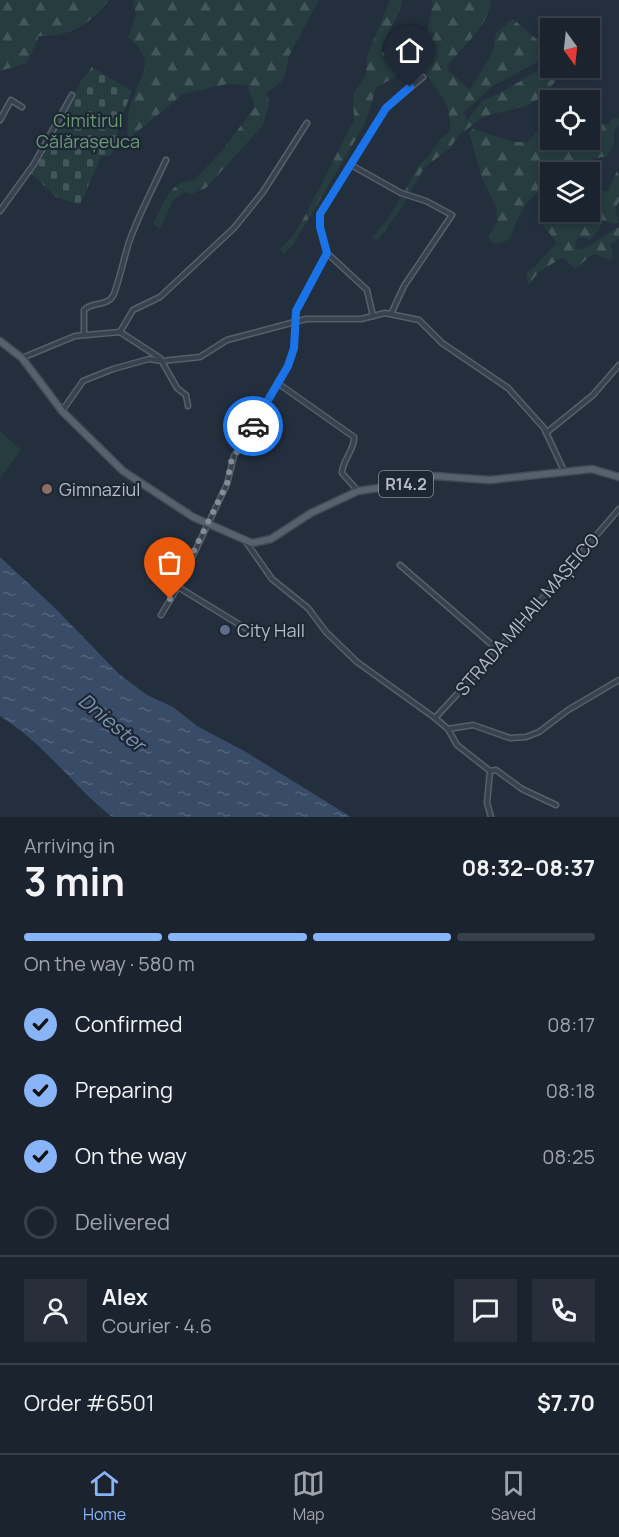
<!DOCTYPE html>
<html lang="en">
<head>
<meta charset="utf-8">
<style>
  body { margin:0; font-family:Manrope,sans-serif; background:#282f3a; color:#f1f3f6; height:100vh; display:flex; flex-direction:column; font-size:22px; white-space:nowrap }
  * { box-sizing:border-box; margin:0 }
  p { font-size:20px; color:#a0a4aa }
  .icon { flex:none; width:33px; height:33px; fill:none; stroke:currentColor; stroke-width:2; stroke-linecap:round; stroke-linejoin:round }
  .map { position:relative; height:817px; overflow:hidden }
  .panel { display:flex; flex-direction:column; background:#1b232e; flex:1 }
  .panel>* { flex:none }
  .needle { width:39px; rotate:165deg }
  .fabs { position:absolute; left:540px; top:18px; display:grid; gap:12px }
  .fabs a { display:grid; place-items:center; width:60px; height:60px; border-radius:0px; background:#1b232e; box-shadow:0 3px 9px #0003,0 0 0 2px #39404a; font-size:30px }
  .pin { position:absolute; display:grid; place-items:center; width:51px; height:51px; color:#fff; margin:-62px -26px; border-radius:50% 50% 50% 0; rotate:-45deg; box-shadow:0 0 6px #0007 }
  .pin .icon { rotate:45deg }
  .courier { position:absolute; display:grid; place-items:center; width:60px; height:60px; margin:-30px; border:4px solid #1a73e8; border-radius:50%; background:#fff; color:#222; box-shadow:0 2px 8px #0007 }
  .headline em { font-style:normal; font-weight:700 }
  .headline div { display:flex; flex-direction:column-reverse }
  .headline { display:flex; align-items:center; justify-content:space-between; height:102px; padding:0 24px }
  h1 { font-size:39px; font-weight:700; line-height:45px }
  .bar { display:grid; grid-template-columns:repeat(4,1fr); gap:9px 6px; align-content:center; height:72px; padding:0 24px }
  .bar i { height:8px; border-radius:4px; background:#39404a }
  .bar .active { background:#8ab4f8 }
  .bar p { grid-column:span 4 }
  .line { display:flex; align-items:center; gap:15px; padding:0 24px; border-top:2px solid #39404a }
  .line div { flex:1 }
  .round { display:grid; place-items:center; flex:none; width:63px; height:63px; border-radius:0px; background:#282f3a }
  ol { padding:0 24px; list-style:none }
  li { display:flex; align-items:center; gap:18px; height:66px }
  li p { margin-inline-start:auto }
  li .icon { padding:6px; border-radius:50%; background:#8ab4f8; color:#111; stroke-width:4 }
  li:last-child { color:#a0a4aa }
  li i { width:33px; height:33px; border:3px solid #39404a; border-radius:50% }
  .tabs { display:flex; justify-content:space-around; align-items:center; height:84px; border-top:2px solid #39404a; background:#1b232e; font-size:16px; color:#a0a4aa }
  .tabs a { display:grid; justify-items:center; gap:3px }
  .tabs .active { color:#8ab4f8 }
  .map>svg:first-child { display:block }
  .grass { fill:#263c3f }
  .forest { fill:url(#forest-firs) }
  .cemetery { fill:url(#cemetery-stones) }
  .water { fill:url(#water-ripples) }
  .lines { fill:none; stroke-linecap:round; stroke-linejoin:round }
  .street-casing { stroke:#565f6c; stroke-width:7 }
  .primary-casing { stroke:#414a57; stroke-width:9 }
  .street { stroke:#38414e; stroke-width:4 }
  .primary { stroke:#56606e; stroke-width:6 }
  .done { stroke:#828b98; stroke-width:6; stroke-dasharray:0 10.8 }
  .route { stroke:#1a73e8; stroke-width:8 }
  .education-dot { fill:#8d6e63; stroke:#1d2633; stroke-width:2 }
  .service-dot { fill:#5c6f8a; stroke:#1d2633; stroke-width:2 }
  .labels { text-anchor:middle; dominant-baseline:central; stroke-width:4.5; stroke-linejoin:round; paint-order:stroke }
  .shield { fill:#1d2633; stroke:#878f9c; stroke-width:1.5 }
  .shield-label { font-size:16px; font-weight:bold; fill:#b4bcc9 }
  .park-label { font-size:18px; fill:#6b9a76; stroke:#1d2633 }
  .poi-label { font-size:18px; fill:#b4bcc9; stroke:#1d2633; text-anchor:start }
  .street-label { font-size:18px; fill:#b4bcc9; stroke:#1d2633 }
  .water-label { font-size:20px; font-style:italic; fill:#7c92b1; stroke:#1d2633 }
</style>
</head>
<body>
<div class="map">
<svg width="619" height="817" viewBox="0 0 619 817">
  <defs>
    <pattern id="forest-firs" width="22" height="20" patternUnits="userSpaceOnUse" patternTransform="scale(1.5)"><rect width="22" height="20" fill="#263c3f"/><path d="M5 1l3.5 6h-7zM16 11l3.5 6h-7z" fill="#435659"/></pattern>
    <pattern id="cemetery-stones" width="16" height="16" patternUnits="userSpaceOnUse" patternTransform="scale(1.5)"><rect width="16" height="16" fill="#263c3f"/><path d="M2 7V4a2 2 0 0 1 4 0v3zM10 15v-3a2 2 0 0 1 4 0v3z" fill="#435659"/></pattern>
    <pattern id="water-ripples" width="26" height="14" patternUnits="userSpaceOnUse" patternTransform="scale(1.5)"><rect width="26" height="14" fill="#394c67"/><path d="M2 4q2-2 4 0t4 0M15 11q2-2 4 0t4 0" fill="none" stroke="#53647b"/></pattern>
  </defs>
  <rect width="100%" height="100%" fill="#242f3e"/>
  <polygon class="grass" points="0,431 21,450 0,478"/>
  <g class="forest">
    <path d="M0,0H109C88,26 72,36 39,36L27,63L0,71Z"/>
    <path d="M133,0H319L289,56L284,79L267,93L269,105L263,125L206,188L191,194L185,192L173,200L160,229L153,224C164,204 168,182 194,180L220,153L255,107L247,85L227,84L183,94L127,140C128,129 127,117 130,107C138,75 160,64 128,37L136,15Z"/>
    <path d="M390,0H402C399,18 386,33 381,51C395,57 415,52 424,38C430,29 430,13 433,4L431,0H491C489,26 463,46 448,65L449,71L470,90L493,51L496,33L513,19L541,43L542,59L493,86L464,112L467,121L483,100L502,92L550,63V68H564V70L544,96L526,106L485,116L460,134L450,148L424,168L402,207L378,240L372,238L390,216L420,164L428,157L440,139L450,131C451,101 439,95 425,72L404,71L376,88L365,124L293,245L284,254L280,249L293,236L306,214L354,120L353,94L366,75L367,56Z"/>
    <path d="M555,96H583L597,100L599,104L593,115L598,123L608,125L614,117L619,119V125L614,131V143L607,156L593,159C582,173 568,172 550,172V187C524,196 519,217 509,240L494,244L488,238L497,222L496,207L482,178L469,133L473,129L514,142H527L541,128L550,101V140H590V100H551Z"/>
    <polygon points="617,171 619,175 619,202 615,208 619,223 614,224 601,220 599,229 590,240 583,237 576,240 575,248 584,249 619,227 619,239 610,244 613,252 612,260 593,254 575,269 563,257 539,272 528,285 526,271 530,271 557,243 539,220 550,199 550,212 590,212 590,191 608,191"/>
  </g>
  <polygon class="cemetery" points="92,67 132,91 118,127 116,147 111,155 101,157 80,205 56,197 31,173 81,81"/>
  <path class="water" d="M0,557L55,608L119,674L147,695L173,707L197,726L246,752L351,817H112C72,785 44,743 0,716Z"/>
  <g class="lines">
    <g class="street-casing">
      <g id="street">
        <polyline points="0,120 11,100 22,107"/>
        <polyline points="351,165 401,193 426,201 452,215 404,286 391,314"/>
        <polyline points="0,211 34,164 72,95"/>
        <polyline points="327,253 367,290 373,316"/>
        <polyline points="120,332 133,310 160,297 234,228 263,192 307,123"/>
        <path d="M84,334V310C92,301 106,307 113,296C117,289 125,254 129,242C139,214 153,188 166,160"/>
        <polyline points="22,358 75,336 120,332 160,358 177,388 186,395 188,406"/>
        <path d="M279,384L354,437C355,450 342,460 342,473L358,491"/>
        <polyline points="62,411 83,381 113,369 149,359 162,361 200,357 227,340 306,319 361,319 385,313 419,320 442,343 508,388 544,428 564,471"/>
        <polyline points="546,433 593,395 619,365"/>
        <polyline points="246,542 272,579 308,608 326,632 357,662 435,718 448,729 457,745 490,771"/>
        <polyline points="400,565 498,650"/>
        <polyline points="178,587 245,628"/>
        <polyline points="161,615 178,587 227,484 234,456 288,366 294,348 296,311 327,253 320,227 320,214 386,108 423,77"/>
        <polyline points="435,718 498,650 619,509"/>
        <polyline points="448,729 473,725 510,738 526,737 539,732 568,710 619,680"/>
        <polyline points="490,771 496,770 522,789 556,805"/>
        <polyline points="490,771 487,803 491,817"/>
      </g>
    </g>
    <g class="primary-casing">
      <polyline id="primary" points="0,341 22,358 62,411 123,471 193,517 252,543 271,539 311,513 358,491 399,485 434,476 490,480 592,469 619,477"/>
    </g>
    <use href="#street" class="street"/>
    <use href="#primary" class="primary"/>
  </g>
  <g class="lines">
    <polyline class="done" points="170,599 227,484 231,462 253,426"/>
    <polyline class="route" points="253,426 288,366 294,348 296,311 327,253 320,227 320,214 386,108 410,87"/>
  </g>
  <circle class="education-dot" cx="47" cy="489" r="6"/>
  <circle class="service-dot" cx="225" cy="630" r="6"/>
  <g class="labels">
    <rect class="shield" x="379" y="471" width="54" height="26" rx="4.5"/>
    <g class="shield-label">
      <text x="406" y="484">R14.2</text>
    </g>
    <g class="park-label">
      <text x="88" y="120">Cimitirul<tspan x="88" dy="21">Călărașeuca</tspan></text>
    </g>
    <g class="poi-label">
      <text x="59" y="489">Gimnaziul</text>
      <text x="237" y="630">City Hall</text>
    </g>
    <g class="street-label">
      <text transform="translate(527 614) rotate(-49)">STRADA MIHAIL MAȘEICO</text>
    </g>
    <g class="water-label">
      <text transform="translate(112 722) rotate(39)">Dniester</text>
    </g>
  </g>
</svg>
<div class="fabs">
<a><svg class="needle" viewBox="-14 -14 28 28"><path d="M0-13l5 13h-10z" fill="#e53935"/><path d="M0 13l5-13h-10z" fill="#a0a4aa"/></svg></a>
<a><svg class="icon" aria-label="locate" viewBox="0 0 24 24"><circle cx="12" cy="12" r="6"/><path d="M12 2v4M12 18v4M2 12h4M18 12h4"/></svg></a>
<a><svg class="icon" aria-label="layers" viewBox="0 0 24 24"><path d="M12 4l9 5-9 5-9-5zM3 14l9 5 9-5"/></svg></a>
</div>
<div class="pin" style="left:170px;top:599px;background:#ea580c"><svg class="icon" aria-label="bag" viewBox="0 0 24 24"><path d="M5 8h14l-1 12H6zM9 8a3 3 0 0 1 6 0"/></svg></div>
<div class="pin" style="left:410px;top:87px;background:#1f2937"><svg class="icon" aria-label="home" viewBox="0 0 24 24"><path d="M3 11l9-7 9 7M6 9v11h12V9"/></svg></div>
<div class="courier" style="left:253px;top:426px"><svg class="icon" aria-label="car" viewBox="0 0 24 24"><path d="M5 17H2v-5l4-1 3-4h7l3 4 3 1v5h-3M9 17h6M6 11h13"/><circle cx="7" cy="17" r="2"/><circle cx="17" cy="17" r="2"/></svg></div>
</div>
<section class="panel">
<div class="headline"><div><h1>3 min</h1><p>Arriving in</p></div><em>08:32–08:37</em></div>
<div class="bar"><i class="active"></i><i class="active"></i><i class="active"></i><i></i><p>On the way · 580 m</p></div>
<ol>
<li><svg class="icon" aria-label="check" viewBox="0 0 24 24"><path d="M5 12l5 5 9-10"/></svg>Confirmed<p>08:17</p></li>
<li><svg class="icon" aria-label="check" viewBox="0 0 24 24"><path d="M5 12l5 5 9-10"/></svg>Preparing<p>08:18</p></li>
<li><svg class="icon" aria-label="check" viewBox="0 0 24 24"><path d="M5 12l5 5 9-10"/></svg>On the way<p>08:25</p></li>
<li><i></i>Delivered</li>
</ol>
<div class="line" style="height:108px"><a class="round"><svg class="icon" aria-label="person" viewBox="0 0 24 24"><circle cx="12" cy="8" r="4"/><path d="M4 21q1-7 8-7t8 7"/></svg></a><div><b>Alex</b><p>Courier · 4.6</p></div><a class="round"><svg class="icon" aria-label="chat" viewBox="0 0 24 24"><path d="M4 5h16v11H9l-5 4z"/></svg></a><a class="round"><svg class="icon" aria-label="phone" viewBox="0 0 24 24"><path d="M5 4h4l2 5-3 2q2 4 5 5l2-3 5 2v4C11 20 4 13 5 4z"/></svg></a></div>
<div class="line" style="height:78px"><div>Order #6501</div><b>$7.70</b></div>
</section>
<nav class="tabs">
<a class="active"><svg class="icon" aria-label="home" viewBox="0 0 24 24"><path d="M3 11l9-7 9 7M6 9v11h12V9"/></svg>Home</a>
<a><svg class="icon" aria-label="map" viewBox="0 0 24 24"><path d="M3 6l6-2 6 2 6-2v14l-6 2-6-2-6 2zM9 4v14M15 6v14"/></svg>Map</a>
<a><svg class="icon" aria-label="saved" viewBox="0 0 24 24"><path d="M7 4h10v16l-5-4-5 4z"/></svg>Saved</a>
</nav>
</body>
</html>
